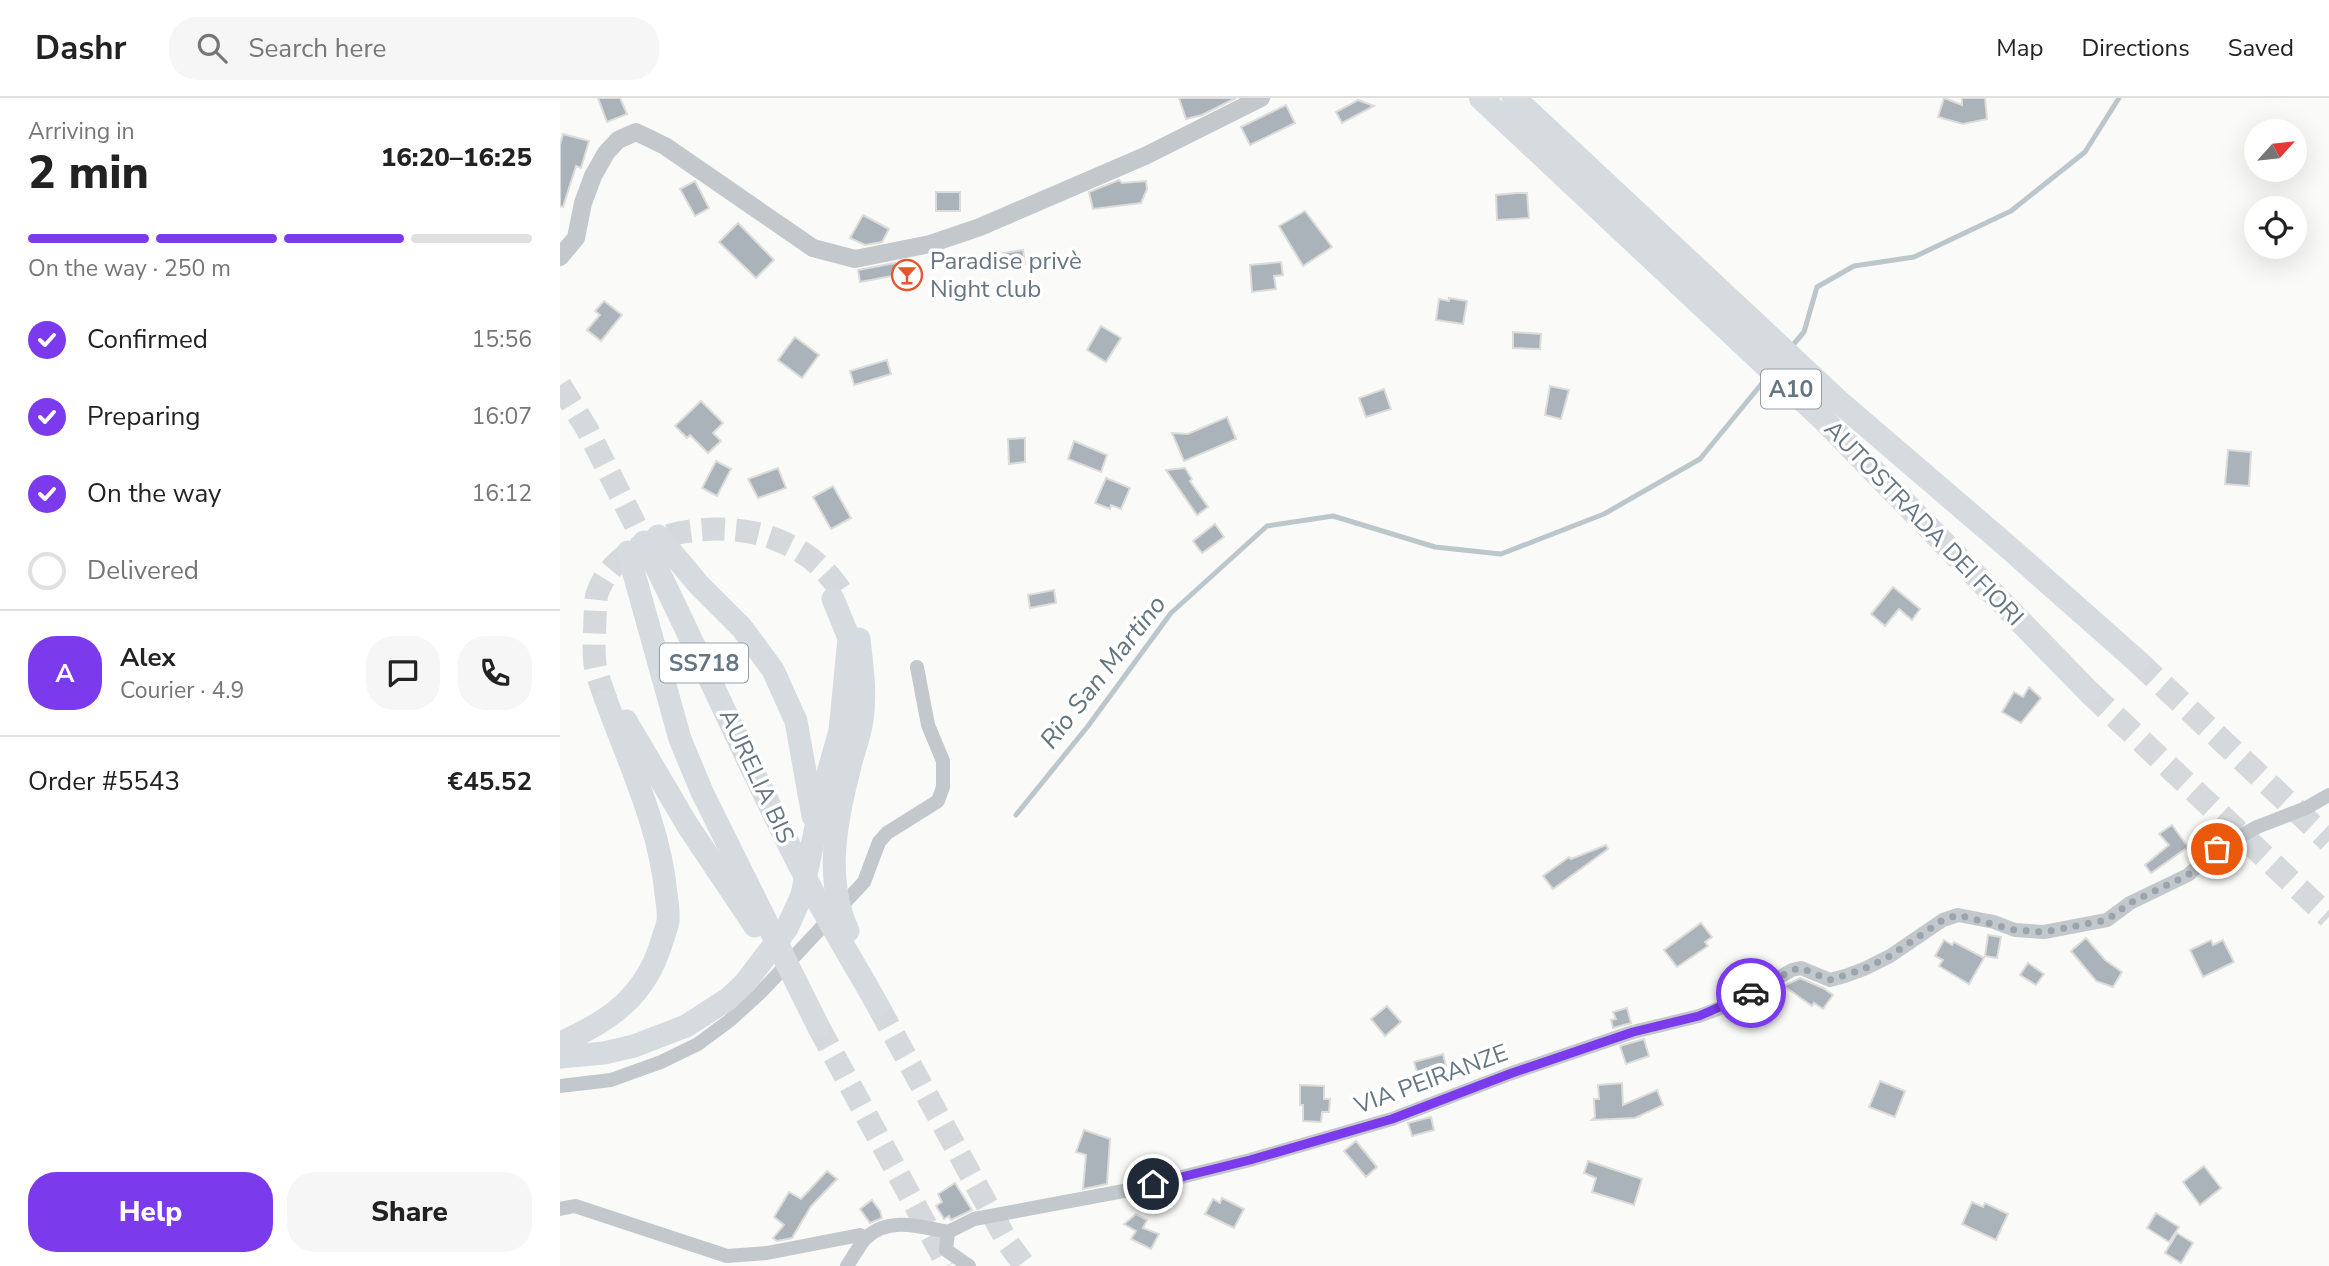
<!DOCTYPE html>
<html lang="en">
<head>
<meta charset="utf-8">
<style>
  body { margin:0; font-family:"Nunito Sans",sans-serif; background:#f6f6f6; color:#222; height:100vh; display:flex; flex-direction:column; font-size:26px; white-space:nowrap }
  * { box-sizing:border-box; margin:0 }
  p { font-size:23px; color:#767676 }
  .icon { flex:none; width:38px; height:38px; fill:none; stroke:currentColor; stroke-width:2; stroke-linecap:round; stroke-linejoin:round }
  .map { position:relative; flex:1; overflow:hidden }
  .drawer { display:flex; flex-direction:column; background:#fff; width:560px }
  .drawer>* { flex:none }
  .needle { width:46px; rotate:63deg }
  .controls { position:absolute; left:1684px; top:21px; display:grid; gap:14px }
  .controls a { display:grid; place-items:center; width:63px; height:63px; border-radius:50%; background:#fff; box-shadow:0 7px 28px #0002; font-size:35px }
  .pin { position:absolute; display:grid; place-items:center; width:60px; height:60px; color:#fff; margin:-30px; border:4px solid #fff; border-radius:50%; box-shadow:0 2px 7px #0007 }
  .courier { position:absolute; display:grid; place-items:center; width:70px; height:70px; margin:-35px; border:5px solid #7c3aed; border-radius:50%; background:#fff; color:#222; box-shadow:0 2px 9px #0007 }
  .summary em { font-style:normal; font-weight:800 }
  .summary div { display:flex; flex-direction:column-reverse }
  .summary { display:flex; align-items:center; justify-content:space-between; height:119px; padding:0 28px }
  h1 { font-size:46px; font-weight:800; line-height:52px }
  .bar { display:grid; grid-template-columns:repeat(4,1fr); gap:10px 7px; align-content:center; height:84px; padding:0 28px }
  .bar i { height:9px; border-radius:5px; background:#e0e0e0 }
  .bar .current { background:#7c3aed }
  .bar p { grid-column:span 4 }
  .line { display:flex; align-items:center; gap:18px; padding:0 28px; border-top:2px solid #e0e0e0 }
  .line div { flex:1 }
  .round { display:grid; place-items:center; flex:none; width:74px; height:74px; border-radius:28px; background:#f6f6f6 }
  ol { padding:0 28px; list-style:none }
  li { display:flex; align-items:center; gap:21px; height:77px }
  li p { margin-inline-start:auto }
  li .icon { padding:7px; border-radius:50%; background:#7c3aed; color:#fff; stroke-width:4 }
  li:last-child { color:#767676 }
  li i { width:38px; height:38px; border:4px solid #e0e0e0; border-radius:50% }
  .button { display:flex; gap:14px; margin-top:auto; padding:14px 28px }
  .button a { flex:1; height:80px; border-radius:28px; background:#7c3aed; color:#fff; font-size:28px; font-weight:800; line-height:80px; text-align:center }
  .button a+a { background:#f6f6f6; color:#222 }
  header { display:flex; align-items:center; gap:42px; box-sizing:border-box; height:98px; padding:0 35px; background:#fff; border-bottom:2px solid #e0e0e0 }
  header strong { font-size:33px }
  nav { display:flex; gap:38px; margin-inline-start:auto; font-size:24px }
  .search { width:490px; height:63px; background:#f6f6f6; display:flex; align-items:center; gap:18px; box-sizing:border-box; padding:0 24px; border-radius:28px; color:#767676; font-size:26px }
  main { display:flex; flex:1; min-height:0 }
  .map>svg:first-child { display:block }
  .lines { fill:none; stroke-linecap:round; stroke-linejoin:round }
  .stream { stroke:#bbc7cb; stroke-width:5 }
  .building { fill:#aab3b9; stroke:#dcdcda; stroke-width:2 }
  .trunk-tunnel { stroke:#d5d9db; stroke-width:23; stroke-dasharray:23 11; stroke-linecap:butt }
  .motorway-tunnel { stroke:#d5d9db; stroke-width:24; stroke-dasharray:24 12; stroke-linecap:butt }
  .minor { stroke:#c3c8cc; stroke-width:14 }
  .tertiary { stroke:#c3c8cc; stroke-width:18 }
  .trunk { stroke:#d6dbdf; stroke-width:23 }
  .motorway { stroke:#d6dbdf; stroke-width:24 }
  .done { stroke:#99a4ac; stroke-width:7; stroke-dasharray:0 12.6 }
  .route { stroke:#7c3aed; stroke-width:9 }
  .labels { text-anchor:middle; dominant-baseline:central; stroke-width:7; stroke-linejoin:round; paint-order:stroke }
  .shield { fill:#fff; stroke:#939fa8; stroke-width:2 }
  .shield-label { font-size:23px; font-weight:bold; fill:#657683 }
  .poi-label { font-size:24px; fill:#657683; stroke:#fff; text-anchor:start }
  .street-label { font-size:24px; fill:#657683; stroke:#fff }
  .water-label { font-size:26px; font-style:italic; fill:#60757c; stroke:#fff }
</style>
</head>
<body>
<header>
<strong>Dashr</strong>
<div class="search"><svg class="icon" aria-label="search" viewBox="0 0 24 24"><circle cx="10" cy="10" r="6"/><path d="M15 15l6 6"/></svg>Search here</div>
<nav><a>Map</a><a>Directions</a><a>Saved</a></nav>
</header>
<main>
<section class="drawer">
<div class="summary"><div><h1>2 min</h1><p>Arriving in</p></div><em>16:20–16:25</em></div>
<div class="bar"><i class="current"></i><i class="current"></i><i class="current"></i><i></i><p>On the way · 250 m</p></div>
<ol>
<li><svg class="icon" aria-label="check" viewBox="0 0 24 24"><path d="M5 12l5 5 9-10"/></svg>Confirmed<p>15:56</p></li>
<li><svg class="icon" aria-label="check" viewBox="0 0 24 24"><path d="M5 12l5 5 9-10"/></svg>Preparing<p>16:07</p></li>
<li><svg class="icon" aria-label="check" viewBox="0 0 24 24"><path d="M5 12l5 5 9-10"/></svg>On the way<p>16:12</p></li>
<li><i></i>Delivered</li>
</ol>
<div class="line" style="height:126px"><b class="round" style="background:#7c3aed;color:#fff">A</b><div><b>Alex</b><p>Courier · 4.9</p></div><a class="round"><svg class="icon" aria-label="chat" viewBox="0 0 24 24"><path d="M4 5h16v11H9l-5 4z"/></svg></a><a class="round"><svg class="icon" aria-label="phone" viewBox="0 0 24 24"><path d="M5 4h4l2 5-3 2q2 4 5 5l2-3 5 2v4C11 20 4 13 5 4z"/></svg></a></div>
<div class="line" style="height:91px"><div>Order #5543</div><b>€45.52</b></div>
<div class="button"><a>Help</a><a>Share</a></div>
</section>
<div class="map">
<svg width="1769" height="1168" viewBox="0 0 1769 1168">
  <rect width="100%" height="100%" fill="#fafaf8"/>
  <g class="lines">
    <g class="stream">
      <polyline points="1232,248 1244,234 1257,189 1294,168 1354,159 1451,113 1525,54 1559,0"/>
      <polyline points="456,717 528,628 611,515 707,428 773,418 875,449 941,456 1044,416 1140,361 1208,278"/>
    </g>
  </g>
  <g class="building">
    <polygon points="38,0 60,0 67,16 47,24"/>
    <polygon points="619,0 676,0 642,17 626,21"/>
    <polygon points="1384,0 1402,7 1402,0 1425,0 1427,21 1403,26 1378,19"/>
    <polygon points="798,2 814,8 782,25 776,14"/>
    <polygon points="726,7 735,25 690,47 681,29"/>
    <polygon points="3,36 29,43 21,70 16,68 3,109 0,108 0,47"/>
    <polygon points="559,82 562,85 586,83 587,91 581,105 533,111 529,94"/>
    <polygon points="135,83 149,110 135,118 120,91"/>
    <rect x="376" y="94" width="24" height="19"/>
    <polygon points="957,95 967,95 969,120 937,122 936,97"/>
    <polygon points="745,113 772,149 743,168 719,128"/>
    <polygon points="303,117 329,131 322,144 305,147 290,140"/>
    <polygon points="178,125 214,162 196,180 159,144"/>
    <polygon points="463,152 465,166 444,168 443,155"/>
    <polygon points="721,164 723,177 714,178 716,191 692,194 690,167"/>
    <polygon points="335,165 337,177 300,184 298,172"/>
    <polygon points="889,200 907,203 903,226 876,222 879,201 889,203"/>
    <polygon points="44,203 62,217 41,243 27,232 40,217 35,213"/>
    <polygon points="541,228 561,240 546,264 527,252"/>
    <polygon points="953,234 981,236 980,251 953,250"/>
    <polygon points="235,239 259,257 242,280 218,262"/>
    <polygon points="327,262 331,276 294,287 290,273"/>
    <polygon points="990,288 1009,292 1001,321 985,317"/>
    <polygon points="824,291 831,311 806,319 799,300"/>
    <polygon points="141,303 163,325 153,335 161,343 148,355 130,337 127,340 115,328"/>
    <polygon points="667,319 676,341 624,363 612,335 628,336"/>
    <polygon points="465,340 465,364 449,366 448,341"/>
    <polygon points="514,343 547,357 541,374 508,361"/>
    <polygon points="1668,352 1691,354 1689,388 1665,386"/>
    <polygon points="156,363 171,371 157,398 142,390"/>
    <polygon points="218,370 226,390 198,400 188,381"/>
    <polygon points="625,370 632,381 630,383 648,409 637,417 606,372"/>
    <polygon points="546,380 570,390 561,411 551,407 550,411 535,405"/>
    <polygon points="273,388 291,420 271,431 253,399"/>
    <polygon points="655,426 664,439 642,455 633,443"/>
    <polygon points="1333,489 1360,511 1352,522 1339,511 1325,528 1311,516"/>
    <polygon points="494,492 496,505 470,510 468,497"/>
    <polygon points="1469,589 1481,600 1461,625 1442,614 1454,594 1463,599"/>
    <polygon points="1612,727 1628,749 1591,775 1585,767 1609,747 1599,736"/>
    <polygon points="1046,747 1048,751 993,791 983,778 1009,759 1011,761"/>
    <polygon points="1141,825 1152,839 1145,844 1148,848 1117,869 1104,852"/>
    <polygon points="1428,837 1441,839 1437,860 1425,858"/>
    <polygon points="1526,840 1545,862 1562,874 1553,889 1536,883 1511,853"/>
    <polygon points="1384,842 1392,847 1394,844 1424,860 1409,886 1379,868 1383,862 1375,858"/>
    <polygon points="1651,842 1653,847 1663,842 1674,864 1643,879 1630,852"/>
    <polygon points="1468,865 1484,876 1476,887 1460,877"/>
    <polygon points="1240,880 1263,890 1273,897 1263,911 1254,905 1252,908 1224,888"/>
    <polygon points="827,908 841,924 825,938 811,921"/>
    <polygon points="1067,910 1071,925 1053,930 1051,922 1056,921 1053,914"/>
    <polygon points="1084,941 1089,958 1066,966 1060,948"/>
    <polygon points="883,956 889,980 861,988 854,964"/>
    <polygon points="1320,983 1345,993 1335,1019 1309,1009"/>
    <polygon points="1062,985 1063,1007 1097,992 1103,1007 1075,1020 1032,1022 1035,1019 1034,1001 1039,1001 1038,987"/>
    <polygon points="740,987 764,988 764,1001 770,1001 769,1014 762,1014 761,1024 743,1023 743,1007 740,1007"/>
    <polygon points="871,1019 874,1032 852,1038 848,1025"/>
    <polygon points="524,1032 550,1041 547,1086 523,1091 526,1057 516,1054"/>
    <polygon points="796,1043 817,1069 806,1079 784,1053"/>
    <polygon points="1028,1063 1082,1081 1074,1107 1032,1094 1036,1080 1024,1075"/>
    <polygon points="1644,1068 1661,1090 1640,1107 1623,1084"/>
    <polygon points="267,1073 277,1081 251,1108 232,1140 217,1143 213,1140 224,1127 214,1119 229,1094 241,1101"/>
    <polygon points="395,1085 412,1112 391,1122 389,1118 384,1121 376,1108 382,1104 378,1096"/>
    <polygon points="662,1100 684,1111 674,1130 645,1116 653,1101 660,1105"/>
    <polygon points="312,1102 320,1113 322,1120 310,1125 300,1111"/>
    <polygon points="1412,1104 1423,1109 1425,1105 1448,1116 1436,1142 1402,1126"/>
    <polygon points="1596,1115 1619,1129 1609,1144 1587,1130"/>
    <polygon points="576,1116 587,1122 583,1130 599,1136 591,1151 571,1141 576,1133 564,1126"/>
    <polygon points="1617,1135 1633,1145 1621,1165 1605,1155"/>
  </g>
  <g class="lines">
    <g class="trunk-tunnel">
      <polyline points="0,287 27,331 84,444"/>
      <path d="M46,602C42,590 37,578 35,566C33,550 35,533 35,518C36,511 35,503 37,496C58,432 160,419 215,441C245,453 262,466 281,493"/>
      <polyline points="318,908 448,1145 465,1168"/>
      <polyline points="258,928 388,1168"/>
    </g>
    <g class="motorway-tunnel">
      <polyline points="1577,563 1769,743"/>
      <polyline points="1529,594 1769,819"/>
    </g>
    <g class="minor">
      <polyline points="0,988 51,982 101,964 138,946 169,923 202,893 304,784 319,744 327,735 378,703 383,689 383,663 368,627 357,569"/>
      <polyline points="0,1111 15,1108 167,1158 207,1155 300,1137 306,1140"/>
      <polyline points="388,1134 414,1121 569,1092 690,1062 832,1021 952,975 1073,934 1139,918 1176,904 1232,872 1241,870 1270,882 1285,878 1304,871 1330,858 1383,822 1398,817 1434,824 1455,832 1484,834 1547,822 1570,805 1628,777 1657,751 1697,729 1746,710 1769,697"/>
      <polyline points="388,1134 386,1152 409,1168"/>
      <path d="M287,1168C293,1159 299,1148 306,1140C329,1118 361,1129 388,1134"/>
    </g>
    <polyline class="tertiary" points="0,159 16,140 23,105 33,78 46,55 58,42 76,34 105,48 253,150 295,161 370,146 420,129 585,58 701,0"/>
    <g class="trunk">
      <polyline points="98,438 139,487 182,530 213,572 236,623 253,718"/>
      <path d="M84,444C141,558 191,675 250,788C271,829 296,868 318,908"/>
      <polyline points="68,454 120,641 142,694 258,928"/>
      <polyline points="66,623 128,728 195,828"/>
      <path d="M288,833C263,778 277,720 291,664C295,650 300,636 302,622C306,595 302,568 299,541"/>
      <path d="M0,945C50,923 86,898 102,843C104,837 107,829 108,823C109,814 107,804 106,796C100,729 69,665 46,602"/>
      <polyline points="0,959 44,955 74,948 126,928 168,901 185,885 227,830 242,797 264,689 280,633 289,540 273,501"/>
    </g>
    <g class="motorway">
      <polyline points="921,0 1263,321 1529,594"/>
      <polyline points="954,0 1278,303 1447,448 1577,563"/>
    </g>
  </g>
  <g class="lines">
    <polyline class="done" points="1191,895 1232,872 1241,870 1270,882 1304,871 1330,858 1383,822 1398,817 1455,832 1484,834 1547,822 1570,805 1628,777 1657,751"/>
    <polyline class="route" points="593,1086 690,1062 832,1021 952,975 1073,934 1139,918 1191,895"/>
  </g>
  <defs>
    <g id="bar-ring" transform="scale(1.575)"><circle r="9.5" fill="#fff" stroke="#e4572e" stroke-width="1.5"/><path d="M-6-5H6L.8 .8V4.5H3.5V6h-7V4.5H-.8V.8Z" fill="#e4572e"/></g>
  </defs>
  <g fill-rule="evenodd">
    <use href="#bar-ring" x="347" y="177"/>
  </g>
  <g class="labels">
    <g class="shield">
      <rect x="1201" y="271.5" width="60" height="39" rx="5"/>
      <rect x="100" y="545.5" width="88" height="39" rx="5"/>
    </g>
    <g class="shield-label">
      <text x="1231" y="291">A10</text>
      <text x="144" y="565">SS718</text>
    </g>
    <g class="poi-label">
      <text x="370" y="163">Paradise privè<tspan x="370" dy="28">Night club</tspan></text>
    </g>
    <g class="street-label">
      <text transform="translate(1364 425) rotate(46)">AUTOSTRADA DEI FIORI</text>
      <text transform="translate(197 678) rotate(65)">AURELIA BIS</text>
      <text transform="translate(871 981) rotate(-20)">VIA PEIRANZE</text>
    </g>
    <g class="water-label">
      <text transform="translate(543 574) rotate(-52)">Rio San Martino</text>
    </g>
  </g>
</svg>
<div class="controls">
<a><svg class="needle" viewBox="-14 -14 28 28"><path d="M0-13l5 13h-10z" fill="#e53935"/><path d="M0 13l5-13h-10z" fill="#767676"/></svg></a>
<a><svg class="icon" aria-label="locate" viewBox="0 0 24 24"><circle cx="12" cy="12" r="6"/><path d="M12 2v4M12 18v4M2 12h4M18 12h4"/></svg></a>
</div>
<div class="pin" style="left:1657px;top:751px;background:#ea580c"><svg class="icon" aria-label="bag" viewBox="0 0 24 24"><path d="M5 8h14l-1 12H6zM9 8a3 3 0 0 1 6 0"/></svg></div>
<div class="pin" style="left:593px;top:1086px;background:#1f2937"><svg class="icon" aria-label="home" viewBox="0 0 24 24"><path d="M3 11l9-7 9 7M6 9v11h12V9"/></svg></div>
<div class="courier" style="left:1191px;top:895px"><svg class="icon" aria-label="car" viewBox="0 0 24 24"><path d="M5 17H2v-5l4-1 3-4h7l3 4 3 1v5h-3M9 17h6M6 11h13"/><circle cx="7" cy="17" r="2"/><circle cx="17" cy="17" r="2"/></svg></div>
</div>
</main>
</body>
</html>
